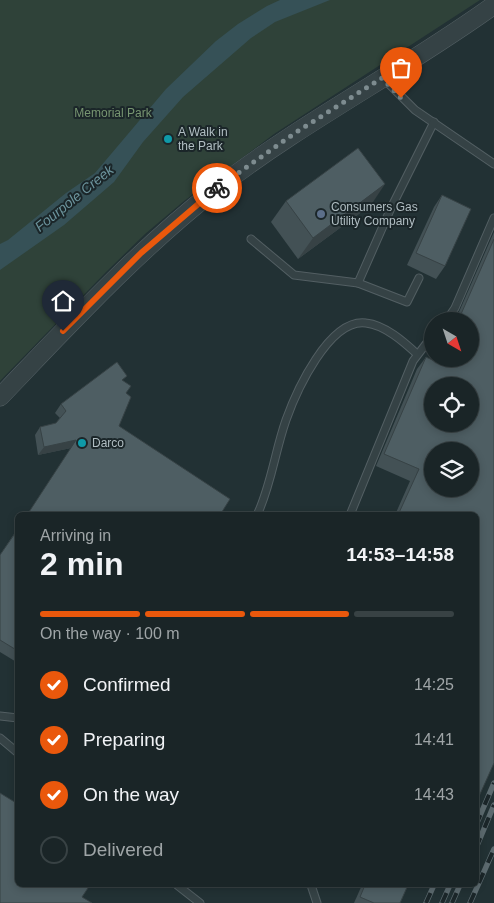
<!DOCTYPE html>
<html lang="en">
<head>
<meta charset="utf-8">
<style>
  body { margin:0; font-family:Helvetica,sans-serif; background:#232d2f; color:#f1f3f6; height:100vh; display:flex; flex-direction:column; font-size:19px; white-space:nowrap }
  * { box-sizing:border-box; margin:0 }
  p { font-size:16px; color:#9fa5a7 }
  .icon { flex:none; width:28px; height:28px; fill:none; stroke:currentColor; stroke-width:2; stroke-linecap:round; stroke-linejoin:round }
  .map { position:relative; flex:1; overflow:hidden }
  .panel { position:absolute; left:15px; top:512px; width:464px; height:375px; display:flex; flex-direction:column; background:#1a2527; border-radius:8px; box-shadow:0 2px 8px #0003,0 0 0 1px #384244 }
  .panel>* { flex:none }
  .needle { width:32px; rotate:141deg }
  .fabs { position:absolute; left:424px; top:312px; display:grid; gap:10px }
  .fabs a { display:grid; place-items:center; width:55px; height:55px; border-radius:50%; background:#1a2527; box-shadow:0 2px 8px #0003,0 0 0 1px #384244; font-size:25px }
  .pin { position:absolute; display:grid; place-items:center; width:42px; height:42px; color:#fff; margin:-51px -21px; border-radius:50% 50% 50% 0; rotate:-45deg; box-shadow:0 0 5px #0007 }
  .pin .icon { rotate:45deg }
  .courier { position:absolute; display:grid; place-items:center; width:50px; height:50px; margin:-25px; border:4px solid #ea580c; border-radius:50%; background:#fff; color:#222; box-shadow:0 1px 6px #0007 }
  .summary em { font-style:normal; font-weight:700 }
  .summary div { display:flex; flex-direction:column-reverse }
  .summary { display:flex; align-items:center; justify-content:space-between; height:85px; padding:0 25px }
  h1 { font-size:32px; font-weight:700; line-height:38px }
  .bar { display:grid; grid-template-columns:repeat(4,1fr); gap:8px 5px; align-content:center; height:60px; padding:0 25px }
  .bar i { height:6px; border-radius:4px; background:#384244 }
  .bar .on { background:#ea580c }
  .bar p { grid-column:span 4 }
  ol { padding:0 25px; list-style:none }
  li { display:flex; align-items:center; gap:15px; height:55px }
  li p { margin-inline-start:auto }
  li .icon { padding:5px; border-radius:50%; background:#ea580c; color:#fff; stroke-width:4 }
  li:last-child { color:#9fa5a7 }
  li i { width:28px; height:28px; border:2px solid #384244; border-radius:50% }
  .map>svg:first-child { display:block }
  .green { fill:#2f4239 }
  .water { fill:#365157 }
  .lines { fill:none; stroke-linecap:round; stroke-linejoin:round }
  .service-casing { stroke:#535f63; stroke-width:9 }
  .tertiary-casing { stroke:#535f63; stroke-width:19 }
  .service { stroke:#354245; stroke-width:7 }
  .tertiary { stroke:#354245; stroke-width:18 }
  .rail-casing { stroke:#5c6a6f; stroke-width:5.5 }
  .rail { stroke:#1b2629; stroke-width:4; stroke-dasharray:11; stroke-linecap:butt }
  .wall { fill:#435155 }
  .shaded-wall { fill:#374245 }
  .building { fill:#4e5e63; stroke:#374245; fill-rule:evenodd }
  .done { stroke:#7e8c90; stroke-width:5; stroke-dasharray:0 9 }
  .route { stroke:#ea580c; stroke-width:6 }
  .culture-dot { fill:#0f9aa8; stroke:#1b2629; stroke-width:2 }
  .service-dot { fill:#5c6f8a; stroke:#1b2629; stroke-width:2 }
  .labels { text-anchor:middle; dominant-baseline:central; stroke-width:4; stroke-linejoin:round; paint-order:stroke }
  .park-label { font-size:12px; fill:#779571; stroke:#1b2629 }
  .poi-label { font-size:12px; fill:#b0bdc2; stroke:#1b2629; text-anchor:start }
  .water-label { font-size:14px; font-style:italic; fill:#6c949d; stroke:#1b2629 }
</style>
</head>
<body>
<div class="map">
<svg width="494" height="903" viewBox="0 0 494 903">
  <rect width="100%" height="100%" fill="#223134"/>
  <polygon class="green" points="0,0 480,0 274,134 184,201 145,234 106,272 0,381"/>
  <polygon class="water" points="280,0 330,0 275,22 251,38 183,97 143,142 114,182 64,225 0,270 0,244 8,240 66,193 95,173 166,89 216,41 238,24 267,6"/>
  <g class="lines">
    <g class="service-casing">
      <g id="service">
        <polyline points="383,78 415,110 494,164"/>
        <polyline points="251,239 294,275 358,283"/>
        <polyline points="419,278 407,302 358,283 391,208 434,122"/>
        <polyline points="446,321 455,308 494,218"/>
        <path d="M257,515C271,486 275,451 286,420C296,392 329,318 366,323C385,325 404,342 417,354"/>
        <polyline points="350,515 413,361 432,336"/>
        <polyline points="0,716 18,718"/>
        <polyline points="0,738 18,753"/>
        <polyline points="177,885 200,903"/>
        <polyline points="311,885 317,903"/>
      </g>
    </g>
    <g class="tertiary-casing">
      <path id="tertiary" d="M0,397C69,325 137,251 216,189C304,121 404,70 494,5"/>
    </g>
    <use href="#service" class="service"/>
    <use href="#tertiary" class="tertiary"/>
    <g class="rail-casing">
      <g id="rail">
        <polyline points="476,825 494,783"/>
        <polyline points="476,848 494,805"/>
        <polyline points="426,903 434,885"/>
        <polyline points="442,903 450,885"/>
        <polyline points="452,903 460,885"/>
        <polyline points="470,903 494,849"/>
      </g>
    </g>
    <use href="#rail" class="rail"/>
  </g>
  <g class="wall">
    <polygon points="442,195 445,266 436,279 407,265 434,207"/>
    <polygon points="286,201 371,205 298,259 271,222"/>
    <polygon points="494,232 494,763 476,515 395,515 410,481 376,466 417,369 426,357 435,361 436,359 470,359 470,321 455,321"/>
    <polygon points="117,362 71,448 38,455 35,435 40,427 56,423 60,418 55,413 61,404"/>
    <polygon points="18,528 18,663 0,652 0,555"/>
    <polygon points="362,885 408,885 400,903 354,903"/>
  </g>
  <g class="shaded-wall">
    <polygon points="385,184 371,205 298,259 313,238"/>
    <polygon points="76,440 71,448 38,455 44,447"/>
  </g>
  <g class="building">
    <polygon points="358,148 385,184 313,238 286,201"/>
    <polygon points="442,195 471,209 445,266 416,253"/>
    <path d="M494,239V763L476,803V515H398L419,469L384,454L426,357L437,362L439,359H470V321H458ZM432,386H470V424H432ZM432,451H470V489H432Z"/>
    <polygon points="117,362 127,376 122,380 131,386 126,393 131,397 119,426 230,499 220,515 27,515 76,440 44,447 40,427 56,423 66,411 61,404"/>
    <polygon points="18,529 18,651 0,640 0,555"/>
    <polygon points="0,793 18,804 18,885 90,885 82,897 92,903 0,903"/>
    <polygon points="365,885 408,885 400,903 374,903 360,897"/>
  </g>
  <g class="lines">
    <polyline class="done" points="217,188 295,133 382,78 401,98"/>
    <polyline class="route" points="63,331 141,253 217,188"/>
  </g>
  <g class="culture-dot">
    <circle cx="168" cy="139" r="5"/>
    <circle cx="82" cy="443" r="5"/>
  </g>
  <circle class="service-dot" cx="321" cy="214" r="5"/>
  <g class="labels">
    <g class="park-label">
      <text x="113" y="113">Memorial Park</text>
    </g>
    <g class="poi-label">
      <text x="178" y="132">A Walk in<tspan x="178" dy="14">the Park</tspan></text>
      <text x="331" y="207">Consumers Gas<tspan x="331" dy="14">Utility Company</tspan></text>
      <text x="92" y="443">Darco</text>
    </g>
    <g class="water-label">
      <text transform="translate(74 198) rotate(-39)">Fourpole Creek</text>
    </g>
  </g>
</svg>
<div class="fabs">
<a><svg class="needle" viewBox="-14 -14 28 28"><path d="M0-13l5 13h-10z" fill="#e53935"/><path d="M0 13l5-13h-10z" fill="#9fa5a7"/></svg></a>
<a><svg class="icon" aria-label="locate" viewBox="0 0 24 24"><circle cx="12" cy="12" r="6"/><path d="M12 2v4M12 18v4M2 12h4M18 12h4"/></svg></a>
<a><svg class="icon" aria-label="layers" viewBox="0 0 24 24"><path d="M12 4l9 5-9 5-9-5zM3 14l9 5 9-5"/></svg></a>
</div>
<div class="pin" style="left:401px;top:98px;background:#ea580c"><svg class="icon" aria-label="bag" viewBox="0 0 24 24"><path d="M5 8h14l-1 12H6zM9 8a3 3 0 0 1 6 0"/></svg></div>
<div class="pin" style="left:63px;top:331px;background:#1f2937"><svg class="icon" aria-label="home" viewBox="0 0 24 24"><path d="M3 11l9-7 9 7M6 9v11h12V9"/></svg></div>
<div class="courier" style="left:217px;top:188px"><svg class="icon" aria-label="bike" viewBox="0 0 24 24"><circle cx="6" cy="16" r="4"/><circle cx="18" cy="16" r="4"/><path d="M6 16l4-8h5l3 8M10 8l3 8H6M13 5h3"/></svg></div>
<section class="panel">
<div class="summary"><div><h1>2 min</h1><p>Arriving in</p></div><em>14:53–14:58</em></div>
<div class="bar"><i class="on"></i><i class="on"></i><i class="on"></i><i></i><p>On the way · 100 m</p></div>
<ol>
<li><svg class="icon" aria-label="check" viewBox="0 0 24 24"><path d="M5 12l5 5 9-10"/></svg>Confirmed<p>14:25</p></li>
<li><svg class="icon" aria-label="check" viewBox="0 0 24 24"><path d="M5 12l5 5 9-10"/></svg>Preparing<p>14:41</p></li>
<li><svg class="icon" aria-label="check" viewBox="0 0 24 24"><path d="M5 12l5 5 9-10"/></svg>On the way<p>14:43</p></li>
<li><i></i>Delivered</li>
</ol>
</section>
</div>
</body>
</html>
